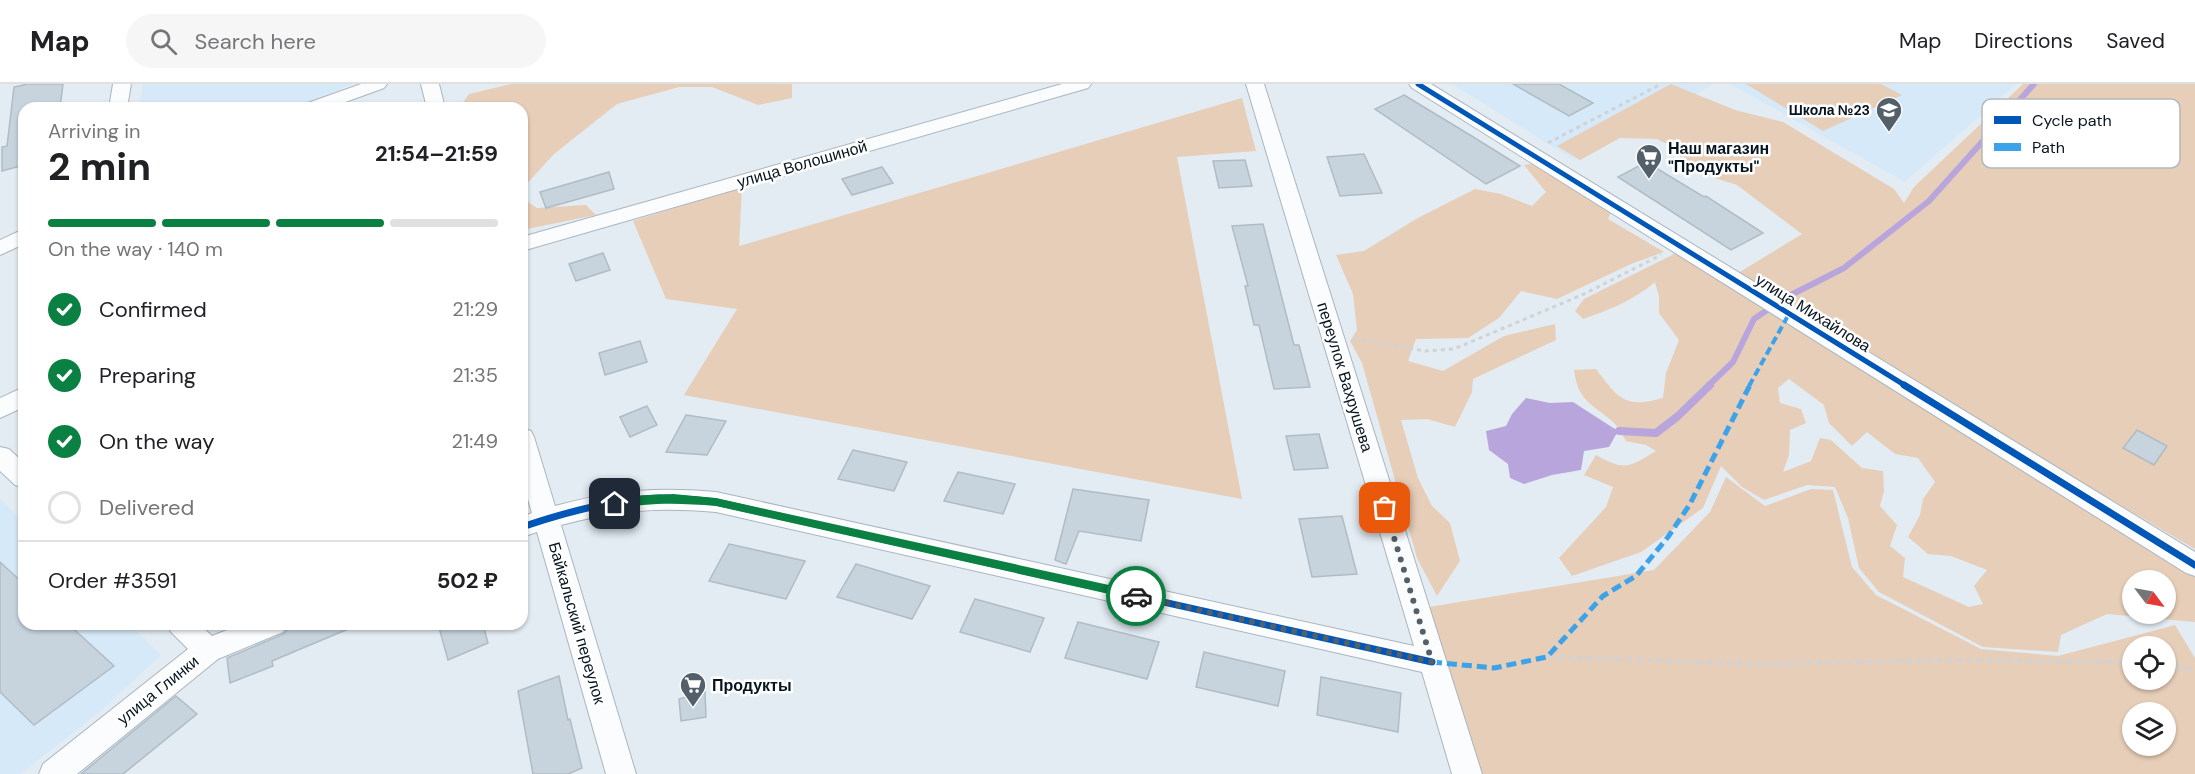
<!DOCTYPE html>
<html lang="en">
<head>
<meta charset="utf-8">
<style>
  body { margin:0; font-family:"DM Sans",sans-serif; background:#f6f6f6; color:#202124; height:100vh; display:flex; flex-direction:column; font-size:22px; white-space:nowrap }
  * { box-sizing:border-box; margin:0 }
  p { font-size:20px; color:#757577 }
  .icon { flex:none; width:33px; height:33px; fill:none; stroke:currentColor; stroke-width:2; stroke-linecap:round; stroke-linejoin:round }
  .map { position:relative; flex:1; overflow:hidden }
  .drawer { position:absolute; left:18px; top:18px; width:510px; height:528px; display:flex; flex-direction:column; background:#fff; border-radius:18px; box-shadow:0 2px 4px #0004 }
  .drawer>* { flex:none }
  .needle { width:39px; rotate:122deg }
  .fabs { position:absolute; left:2122px; top:486px; display:grid; gap:12px }
  .fabs a { display:grid; place-items:center; width:54px; height:54px; border-radius:50%; background:#fff; box-shadow:0 2px 4px #0004; font-size:30px }
  .pin { position:absolute; display:grid; place-items:center; width:51px; height:51px; color:#fff; margin:-26px; border-radius:12px; box-shadow:0 3px 9px #0006 }
  .courier { position:absolute; display:grid; place-items:center; width:60px; height:60px; margin:-30px; border:4px solid #0b8043; border-radius:50%; background:#fff; color:#222; box-shadow:0 2px 8px #0007 }
  .head em { font-style:normal; font-weight:700 }
  .head div { display:flex; flex-direction:column-reverse }
  .head { display:flex; align-items:center; justify-content:space-between; height:102px; padding:0 30px }
  h1 { font-size:39px; font-weight:700; line-height:45px }
  .bar { display:grid; grid-template-columns:repeat(4,1fr); gap:9px 6px; align-content:center; height:72px; padding:0 30px }
  .bar i { height:8px; border-radius:4px; background:#e0e0e0 }
  .bar .active { background:#0b8043 }
  .bar p { grid-column:span 4 }
  .line { display:flex; align-items:center; gap:15px; padding:0 30px; border-top:2px solid #e0e0e0 }
  .line div { flex:1 }
  ol { padding:0 30px; list-style:none }
  li { display:flex; align-items:center; gap:18px; height:66px }
  li p { margin-inline-start:auto }
  li .icon { padding:6px; border-radius:50%; background:#0b8043; color:#fff; stroke-width:4 }
  li:last-child { color:#757577 }
  li i { width:33px; height:33px; border:3px solid #e0e0e0; border-radius:50% }
  header { display:flex; align-items:center; gap:36px; box-sizing:border-box; height:84px; padding:0 30px; background:#fff; border-bottom:2px solid #e0e0e0 }
  header strong { font-size:28px }
  nav { display:flex; gap:33px; margin-inline-start:auto; font-size:21px }
  .search { width:420px; height:54px; background:#f6f6f6; display:flex; align-items:center; gap:15px; box-sizing:border-box; padding:0 21px; border-radius:33px; color:#757577; font-size:22px }
  .map>svg:first-child { display:block }
  .built { fill:#d6e9f8 }
  .green { fill:#e7ceb8; fill-rule:evenodd }
  .water { fill:#b8a5dc }
  .lines { fill:none; stroke-linecap:round; stroke-linejoin:round }
  .stream-far1 { stroke:#b8a5dc; stroke-width:6 }
  .stream { stroke:#b8a5dc; stroke-width:8 }
  .building { fill:#c7d4dd; stroke:#b0bcc5; stroke-width:1.5 }
  .minor-casing { stroke:#aab5be; stroke-width:2 }
  .path-far1 { stroke:#d0d3d6; stroke-width:3; stroke-dasharray:4 4; stroke-linecap:butt }
  .path { stroke:#d0d3d6; stroke-width:4; stroke-dasharray:5 5; stroke-linecap:butt }
  .minor { fill:#fbfcfd; fill-rule:evenodd }
  .quiet-far1 { stroke:#3ca2ea; stroke-width:4; stroke-dasharray:8 4; stroke-linecap:butt }
  .quiet { stroke:#3ca2ea; stroke-width:5; stroke-dasharray:10 5; stroke-linecap:butt }
  .cycleway-far1-casing { stroke:#fff; stroke-width:8 }
  .cycleway-casing { stroke:#fff; stroke-width:10 }
  .cycleway-far1 { stroke:#0057b8; stroke-width:5 }
  .cycleway { stroke:#0057b8; stroke-width:7 }
  .route { fill:#0b8043 }
  .done { stroke:#536069; stroke-width:6; stroke-dasharray:0 10.8 }
  .labels { text-anchor:middle; dominant-baseline:central; stroke-width:5; stroke-linejoin:round; paint-order:stroke }
  .far-poi-label { font-size:14px; font-weight:bold; fill:#06141f; stroke:#fff; text-anchor:end }
  .poi-label { font-size:16px; font-weight:bold; fill:#06141f; stroke:#fff; text-anchor:start }
  .street-label { font-size:16px; fill:#06141f; stroke:#fff }
  .key { fill:#fff; stroke:#b4b8bc; stroke-width:1.5 }
  .key-label { font-size:16px; fill:#06141f }
</style>
</head>
<body>
<header>
<strong>Map</strong>
<div class="search"><svg class="icon" aria-label="search" viewBox="0 0 24 24"><circle cx="10" cy="10" r="6"/><path d="M15 15l6 6"/></svg>Search here</div>
<nav><a>Map</a><a>Directions</a><a>Saved</a></nav>
</header>
<div class="map">
<svg width="2195" height="690" viewBox="0 0 2195 690">
  <rect width="100%" height="100%" fill="#e3ecf3"/>
  <g class="built">
    <polygon points="143,0 353,0 295,24 139,24"/>
    <polygon points="1452,0 1711,0 1712,1 1574,76"/>
    <polygon points="1730,0 2016,0 1905,98"/>
    <polygon points="0,415 24,438 24,540 129,540 161,571 103,625 20,690 0,690"/>
  </g>
  <g class="green">
    <polygon points="511,0 792,0 792,14 758,21 712,3 679,3 617,20 554,70 522,105 522,24 459,24 469,10"/>
    <polygon points="1671,0 1735,26 1783,38 1894,105 1904,119 1914,103 2023,0 2195,0 2195,465 1824,247 1735,191 1802,150 1737,101 1680,83 1680,66 1657,55 1620,54 1580,76 1557,62"/>
    <polygon points="1746,0 1881,0 1902,11 1823,47"/>
    <polygon points="1242,14 1256,67 1177,73 1242,415 684,311 737,225 666,215 633,137 742,103 739,162"/>
    <polygon points="1536,79 1611,128 1608,135 1664,168 1631,180 1557,215 1521,207 1499,234 1468,254 1416,255 1408,277 1443,287 1504,252 1555,240 1556,256 1473,295 1472,308 1455,343 1427,335 1401,336 1418,394 1432,422 1450,439 1460,477 1437,512 1417,474 1362,279 1350,257 1357,246 1353,210 1336,171 1364,167 1416,135 1475,105 1501,110 1532,122 1546,108 1524,81"/>
    <polygon points="522,114 537,124 586,121 596,131 522,146"/>
    <path d="M1678,168L1692,173L1694,181L1735,203L2195,486V538L2107,530L2061,551L2058,568L1983,563L1879,508L1859,484L1848,434L1835,403L1807,401L1764,416L1742,403L1721,382L1703,424L1641,468L1572,492L1559,474L1606,423L1613,403L1584,391L1596,371C1625,387 1628,384 1656,367L1646,361L1626,357C1622,350 1618,342 1612,337C1591,319 1578,317 1574,286L1596,285C1618,314 1624,325 1663,314L1666,289L1679,256L1659,229V213L1655,198C1634,216 1609,226 1583,235L1575,227L1584,215ZM1789,295L1824,321L1829,339L1852,362L1867,348L1895,370L1918,374L1935,398L1923,415L1920,431L1908,453L1928,470L1951,472L1987,486L1974,502L1983,520L1969,523L1903,493L1905,474L1890,462L1897,441L1880,422L1884,407L1883,387L1862,384L1831,356L1820,354L1811,377L1783,388L1789,371L1790,346L1806,339L1801,325L1780,319L1778,304ZM2133,496H2166V530H2133Z"/>
    <path d="M1726,393L1765,422L1811,405L1833,406L1852,483L1876,511L1981,565L2058,572L2175,541L2195,574V690H1481L1429,523L1654,486L1710,428ZM2133,562H2166V596H2133ZM2133,628H2166V662H2133Z"/>
  </g>
  <polygon class="water" points="1526,314 1550,319 1573,318 1618,347 1609,363 1584,367 1581,386 1552,391 1524,400 1510,394 1508,380 1489,366 1486,347 1506,342 1512,330"/>
  <g class="lines">
    <polyline class="stream-far1" points="1708,302 1733,278 1754,235 1785,214 1844,184 1929,117 2034,0"/>
    <polyline class="stream" points="1619,347 1656,349 1678,332 1710,301"/>
  </g>
  <g class="building">
    <polygon points="28,0 63,0 60,24 24,24 24,81 2,87 2,63 7,62 14,3"/>
    <polygon points="1513,0 1559,0 1593,19 1569,32"/>
    <polygon points="1404,11 1470,51 1520,82 1486,100 1375,25"/>
    <polygon points="1364,70 1382,109 1340,112 1327,73"/>
    <polygon points="1245,76 1252,102 1219,104 1213,77"/>
    <polygon points="1646,78 1704,113 1706,112 1763,149 1731,166 1618,93"/>
    <polygon points="882,83 893,99 852,111 842,95"/>
    <polygon points="609,88 614,105 546,124 540,108"/>
    <polygon points="1263,140 1294,261 1299,261 1310,303 1274,305 1259,241 1254,241 1245,202 1248,202 1232,142"/>
    <polygon points="603,169 610,186 576,197 569,180"/>
    <polygon points="640,257 647,278 605,291 599,269"/>
    <polygon points="647,322 657,341 630,353 620,333"/>
    <polygon points="686,331 726,337 707,371 666,368"/>
    <polygon points="2137,346 2167,362 2154,381 2123,364"/>
    <polygon points="1319,350 1328,384 1294,386 1286,352"/>
    <polygon points="853,366 907,378 894,407 838,395"/>
    <polygon points="958,388 1015,400 1003,430 944,417"/>
    <polygon points="1073,405 1149,416 1141,457 1079,447 1066,480 1055,476"/>
    <polygon points="1342,432 1357,490 1312,493 1299,435"/>
    <polygon points="729,460 805,477 786,515 709,497"/>
    <polygon points="0,478 24,500 24,540 68,540 114,582 34,641 0,608"/>
    <polygon points="856,480 930,502 912,535 837,513"/>
    <polygon points="975,515 1044,534 1030,568 960,548"/>
    <polygon points="1078,538 1159,558 1147,595 1065,574"/>
    <polygon points="300,540 360,540 272,577 273,582 230,599 227,574 284,550 287,546"/>
    <polygon points="438,540 483,540 488,559 448,576"/>
    <polygon points="1204,568 1285,587 1278,622 1196,603"/>
    <polygon points="559,592 568,636 570,635 582,684 568,690 533,690 518,607"/>
    <polygon points="1321,593 1401,609 1398,648 1317,631"/>
    <polygon points="705,608 706,633 681,637 679,615"/>
    <polygon points="176,612 197,630 123,690 81,690"/>
  </g>
  <g class="lines">
    <g class="minor-casing">
      <g id="minor">
        <polygon points="113,0 131,0 127,24 109,24"/>
        <polygon points="361,0 387,0 384,4 329,24 303,24 305,20"/>
        <polygon points="421,0 439,0 445,24 427,24"/>
        <polygon points="1062,0 1091,0 1088,4 522,167 522,153"/>
        <path d="M1246,0H1264L1482,690H1452L1422,588L716,428C656,423 619,426 561,441L636,690H606L537,448L522,453V433L532,429L522,395V344L531,347L534,353L555,422C614,406 655,403 716,408L1414,562Z"/>
        <polygon points="1409,0 1431,0 2195,468 2195,492 2186,489 1412,4"/>
        <polygon points="24,145 24,160 0,171 0,156"/>
        <polygon points="24,303 24,323 0,334 0,314"/>
        <polygon points="0,363 9,365 24,379 24,404 15,401 0,387"/>
        <polygon points="167,540 199,540 212,552 242,540 287,540 283,548 218,575 77,690 39,690 43,680 188,565 171,548"/>
      </g>
    </g>
    <g class="path-far1">
      <polyline points="1548,59 1661,0"/>
      <polyline points="1354,254 1425,267 1454,265 1584,210 1661,171"/>
    </g>
    <g class="path">
      <polyline points="1547,573 1761,580 1950,576 2133,578"/>
      <polyline points="2166,582 2195,586"/>
    </g>
    <use href="#minor" class="minor"/>
    <polyline class="quiet-far1" points="1749,302 1789,230"/>
    <polyline class="quiet" points="1432,578 1494,584 1547,573 1603,512 1636,492 1668,453 1690,420 1750,301"/>
    <g class="cycleway-far1-casing">
      <polyline id="cycleway-far1" points="1418,0 1906,302"/>
    </g>
    <g class="cycleway-casing">
      <g id="cycleway">
        <polyline points="1904,301 2195,481"/>
        <path d="M522,443C566,428 613,415 660,414C679,414 697,416 716,418L1432,578"/>
      </g>
    </g>
    <use href="#cycleway-far1" class="cycleway-far1"/>
    <use href="#cycleway" class="cycleway"/>
  </g>
  <path class="route" d="M673,410L716,414L1136,507L1141,512L1136,516L716,422C681,419 650,418 615,425L610,420C620,410 658,411 673,410Z"/>
  <g class="lines">
    <polyline class="done" points="1136,512 1432,578 1385,424"/>
  </g>
  <defs>
    <g id="school-pin" transform="scale(1.35)"><path d="M0 17L-7.5 6A9.5 9.5 0 1 1 7.5 6Z" fill="#536069" stroke="#fff"/><path d="M0-5L7-2L0 1L-7-2ZM-4 1L0 2.5L4 1V4Q0 6-4 4Z" fill="#fff"/></g>
    <g id="supermarket-pin" transform="scale(1.35)"><path d="M0 17L-7.5 6A9.5 9.5 0 1 1 7.5 6Z" fill="#536069" stroke="#fff"/><path d="M-6-5.5h2.5l.6 2H6L4.5 2H-2.5L-4.4-4H-6ZM-1.5 3.2a1.3 1.3 0 1 0 .1 0ZM3 3.2a1.3 1.3 0 1 0 .1 0Z" fill="#fff"/></g>
  </defs>
  <g fill-rule="evenodd">
    <use href="#school-pin" x="1889" y="26"/>
    <use href="#supermarket-pin" x="1649" y="73"/>
    <use href="#supermarket-pin" x="693" y="601"/>
  </g>
  <g class="labels">
    <g class="far-poi-label">
      <text x="1870" y="26">Школа №23</text>
    </g>
    <g class="poi-label">
      <text x="1668" y="64">Наш магазин<tspan x="1668" dy="18">"Продукты"</tspan></text>
      <text x="712" y="601">Продукты</text>
    </g>
    <g class="street-label">
      <text transform="translate(802 80) rotate(-16)">улица Волошиной</text>
      <text transform="translate(1813 229) rotate(32)">улица Михайлова</text>
      <text transform="translate(1345 293) rotate(73)">переулок Вахрушева</text>
      <text transform="translate(577 539) rotate(74)">Байкальский переулок</text>
      <text transform="translate(158 606) rotate(-39)">улица Глинки</text>
    </g>
  </g>
  <rect x="1982" y="15" width="198" height="69" rx="9" class="key"/>
  <rect x="1994" y="32" width="27" height="8" fill="#0057b8"/>
  <rect x="1994" y="59" width="27" height="8" fill="#3ca2ea"/>
  <g class="key-label">
    <text x="2032" y="42">Cycle path</text>
    <text x="2032" y="69">Path</text>
  </g>
</svg>
<div class="fabs">
<a><svg class="needle" viewBox="-14 -14 28 28"><path d="M0-13l5 13h-10z" fill="#e53935"/><path d="M0 13l5-13h-10z" fill="#757577"/></svg></a>
<a><svg class="icon" aria-label="locate" viewBox="0 0 24 24"><circle cx="12" cy="12" r="6"/><path d="M12 2v4M12 18v4M2 12h4M18 12h4"/></svg></a>
<a><svg class="icon" aria-label="layers" viewBox="0 0 24 24"><path d="M12 4l9 5-9 5-9-5zM3 14l9 5 9-5"/></svg></a>
</div>
<div class="pin" style="left:1385px;top:424px;background:#ea580c"><svg class="icon" aria-label="bag" viewBox="0 0 24 24"><path d="M5 8h14l-1 12H6zM9 8a3 3 0 0 1 6 0"/></svg></div>
<div class="pin" style="left:615px;top:420px;background:#1f2937"><svg class="icon" aria-label="home" viewBox="0 0 24 24"><path d="M3 11l9-7 9 7M6 9v11h12V9"/></svg></div>
<div class="courier" style="left:1136px;top:512px"><svg class="icon" aria-label="car" viewBox="0 0 24 24"><path d="M5 17H2v-5l4-1 3-4h7l3 4 3 1v5h-3M9 17h6M6 11h13"/><circle cx="7" cy="17" r="2"/><circle cx="17" cy="17" r="2"/></svg></div>
<section class="drawer">
<div class="head"><div><h1>2 min</h1><p>Arriving in</p></div><em>21:54–21:59</em></div>
<div class="bar"><i class="active"></i><i class="active"></i><i class="active"></i><i></i><p>On the way · 140 m</p></div>
<ol>
<li><svg class="icon" aria-label="check" viewBox="0 0 24 24"><path d="M5 12l5 5 9-10"/></svg>Confirmed<p>21:29</p></li>
<li><svg class="icon" aria-label="check" viewBox="0 0 24 24"><path d="M5 12l5 5 9-10"/></svg>Preparing<p>21:35</p></li>
<li><svg class="icon" aria-label="check" viewBox="0 0 24 24"><path d="M5 12l5 5 9-10"/></svg>On the way<p>21:49</p></li>
<li><i></i>Delivered</li>
</ol>
<div class="line" style="height:78px"><div>Order #3591</div><b>502 ₽</b></div>
</section>
</div>
</body>
</html>
